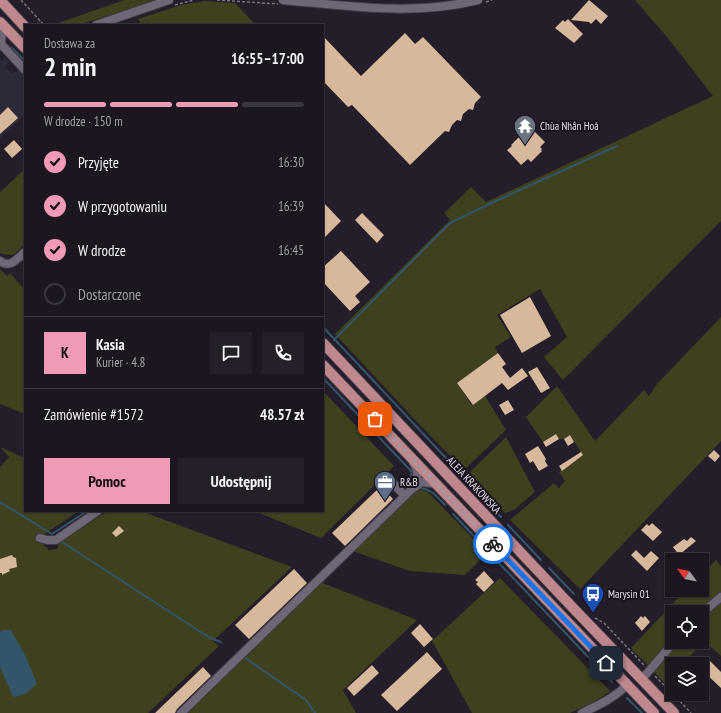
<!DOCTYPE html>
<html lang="pl">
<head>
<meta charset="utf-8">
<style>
  body { margin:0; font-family:"PT Sans Narrow",sans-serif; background:#241f29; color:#f1f3f6; height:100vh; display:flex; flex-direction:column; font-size:15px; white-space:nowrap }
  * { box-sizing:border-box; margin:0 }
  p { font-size:13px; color:#a09fa5 }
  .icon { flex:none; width:22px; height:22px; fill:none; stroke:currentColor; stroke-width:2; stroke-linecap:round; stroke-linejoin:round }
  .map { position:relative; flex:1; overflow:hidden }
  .panel { position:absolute; left:24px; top:24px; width:300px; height:488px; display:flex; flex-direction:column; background:#1b1620; border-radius:0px; box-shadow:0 1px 3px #0004,0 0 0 1px #39353e }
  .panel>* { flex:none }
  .needle { width:26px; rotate:303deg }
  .buttons { position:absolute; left:665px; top:553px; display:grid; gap:8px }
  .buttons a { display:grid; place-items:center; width:44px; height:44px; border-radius:0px; background:#1b1620; box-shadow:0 1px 3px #0004,0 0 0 1px #39353e; font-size:20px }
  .pin { position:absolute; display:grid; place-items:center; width:34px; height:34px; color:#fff; margin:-17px; border-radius:8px; box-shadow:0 2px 6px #0006 }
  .courier { position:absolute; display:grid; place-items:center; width:40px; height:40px; margin:-20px; border:3px solid #1a73e8; border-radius:50%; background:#fff; color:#222; box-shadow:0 1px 5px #0007 }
  .overview em { font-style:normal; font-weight:700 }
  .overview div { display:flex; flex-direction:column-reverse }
  .overview { display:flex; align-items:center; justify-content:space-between; height:68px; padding:0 20px }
  h1 { font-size:26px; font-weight:700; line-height:30px }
  .bar { display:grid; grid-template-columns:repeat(4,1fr); gap:6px 4px; align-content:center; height:48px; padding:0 20px }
  .bar i { height:5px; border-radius:3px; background:#39353e }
  .bar .active { background:#f09ab6 }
  .bar p { grid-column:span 4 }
  .line { display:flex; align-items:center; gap:10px; padding:0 20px; border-top:1px solid #39353e }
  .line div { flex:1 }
  .round { display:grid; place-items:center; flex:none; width:42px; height:42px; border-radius:0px; background:#241f29 }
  ol { padding:0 20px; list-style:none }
  li { display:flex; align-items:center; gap:12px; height:44px }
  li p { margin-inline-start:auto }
  li .icon { padding:4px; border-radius:50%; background:#f09ab6; color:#111; stroke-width:4 }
  li:last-child { color:#a09fa5 }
  li i { width:22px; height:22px; border:2px solid #39353e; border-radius:50% }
  .button { display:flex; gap:8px; margin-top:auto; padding:8px 20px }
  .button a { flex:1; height:46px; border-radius:0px; background:#f09ab6; color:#111; font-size:16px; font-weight:700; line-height:46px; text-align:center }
  .button a+a { background:#241f29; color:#f1f3f6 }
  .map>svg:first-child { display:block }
  .commercial { fill:#2d2938 }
  .green { fill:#3f401e }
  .water { fill:#32556a }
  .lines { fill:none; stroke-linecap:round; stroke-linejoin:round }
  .stream { stroke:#32556a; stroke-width:2 }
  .building { fill:#d7b89a }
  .minor-casing { stroke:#403a44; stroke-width:10 }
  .major-casing { stroke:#403a44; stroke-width:12 }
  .path { stroke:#7a747f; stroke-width:1.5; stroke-dasharray:3 2; stroke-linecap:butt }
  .minor { stroke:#6f6776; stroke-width:8 }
  .major { stroke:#be888e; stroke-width:10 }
  .done { stroke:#9e99a3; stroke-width:4; stroke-dasharray:0 7.2 }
  .route { stroke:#1a73e8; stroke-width:5 }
  .labels { text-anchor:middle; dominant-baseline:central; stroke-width:4; stroke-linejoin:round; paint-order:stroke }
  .poi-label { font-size:11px; fill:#e0dce4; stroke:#1b1420; text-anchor:start }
  .street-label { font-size:11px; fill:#e0dce4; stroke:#1b1420 }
</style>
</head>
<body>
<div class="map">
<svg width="721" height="713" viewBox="0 0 721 713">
  <rect width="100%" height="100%" fill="#241d2a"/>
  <polygon class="commercial" points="5,57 9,61 6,68 12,73 19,71 25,78 25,115 0,138 0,61"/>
  <g class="green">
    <polygon points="124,0 159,0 78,25 53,25"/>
    <polygon points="635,0 721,0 721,221 563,380 544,357 567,337 540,289 497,315 511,337 495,347 498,353 457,383 472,405 485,396 506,430 464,470 418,423 335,334 450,220 444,213 471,187 486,202 713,96 667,37"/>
    <polygon points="204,1 235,3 254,23 251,25 142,25 138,19 181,5"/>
    <polygon points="25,169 25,244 13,255 2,254 0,253 0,192"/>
    <polygon points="0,269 7,276 10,273 25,290 25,414 0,404"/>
    <polygon points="721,317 721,441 580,589 510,520 554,483 559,488 565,481 559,472 578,459 582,454 570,435 564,439 559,439 556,434 543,442 526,417 557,386 595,441 644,390 649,396 657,384"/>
    <polygon points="323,391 394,466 321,538 254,511 323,511"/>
    <polygon points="506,437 535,492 514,510 505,513 468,474"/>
    <polygon points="0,447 25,458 25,511 79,511 37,539 49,550 57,549 59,542 108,511 141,511 292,567 213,641 219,646 148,713 0,713 0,467 9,457"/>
    <polygon points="416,489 427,491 487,553 465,575 410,571 352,551"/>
    <polygon points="716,560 721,566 721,593 700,612 672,612 672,642 649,666 632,650 632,647 686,590 702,590 702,574"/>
    <polygon points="500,578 610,691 596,701 570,713 472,713 432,641"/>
    <polygon points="320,582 417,620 343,690 356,713 183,713"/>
    <polygon points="721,600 721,656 704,641 683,664 672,664 672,676 665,683 654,672 665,656 678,642 702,642 702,618"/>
  </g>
  <polygon class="water" points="2,630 11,630 26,657 37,684 25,694 13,697 0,667 0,632"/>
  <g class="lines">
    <g class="stream">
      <polyline points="12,48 25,61"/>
      <polyline points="323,327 460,473"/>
      <polyline points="334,340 450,223 487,205 617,146"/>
      <polyline points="323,378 412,472 410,478"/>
      <polyline points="466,480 501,517"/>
      <path d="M420,488C432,489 437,497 445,505"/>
      <polyline points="0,502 52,534 87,511"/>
      <polyline points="453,514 489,552"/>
      <polyline points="508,525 541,560"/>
      <polyline points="62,542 210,638 221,642"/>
      <polyline points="498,562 612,682"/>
      <polyline points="549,568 574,594"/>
      <polyline points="245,658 306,700 315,713"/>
      <polyline points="627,698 642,713"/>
    </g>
  </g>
  <g class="building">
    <polygon points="589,0 608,16 601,24 596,19 591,24 589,22 571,20"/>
    <polygon points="568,19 583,34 574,43 555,28 563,20 565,22"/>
    <polygon points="405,33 415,44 423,37 481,97 475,103 473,110 469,109 463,114 461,121 457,120 452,125 449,132 445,131 410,165 352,105 348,107 323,81 323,36 361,76"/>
    <polygon points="8,107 18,118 0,134 0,115"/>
    <polygon points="531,128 545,142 540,147 542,149 541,150 542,151 531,162 528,159 521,165 507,150 512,146 511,145 525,131 526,132"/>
    <polygon points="14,140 22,149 12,158 4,149"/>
    <polygon points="323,202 341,221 323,239"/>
    <polygon points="362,213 384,235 377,243 355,220"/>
    <polygon points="341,251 370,282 355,296 360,302 350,311 323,282 323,267"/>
    <polygon points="530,297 551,336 522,353 500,315"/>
    <polygon points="498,353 506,364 502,367 510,378 522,368 528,376 508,390 502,383 473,405 457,383"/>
    <polygon points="537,367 550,388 541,393 528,372"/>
    <polygon points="508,400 514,410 505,415 499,405"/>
    <polygon points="556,434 559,439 546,447 543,442"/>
    <polygon points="570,435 574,442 568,446 564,439"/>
    <polygon points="538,446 546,459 545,461 548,466 539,471 533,461 530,463 525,454"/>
    <polygon points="714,450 720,456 715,462 708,456"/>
    <polygon points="581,452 583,455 562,471 559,466"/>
    <polygon points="381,486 393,499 345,546 332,533"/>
    <polygon points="652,523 662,532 653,541 641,530 647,524 649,526"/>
    <polygon points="119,526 124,531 116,537 112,533"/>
    <polygon points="691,537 696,541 679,555 673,547 684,539 687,541"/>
    <polygon points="636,550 644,558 651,551 659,558 647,571 631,555"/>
    <polygon points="12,555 13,557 16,558 17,567 9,569 10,571 2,575 2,573 0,573 0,559"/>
    <polygon points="294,569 307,583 249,639 235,625"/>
    <polygon points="484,571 494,582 484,592 476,584 478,582 475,580"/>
    <polygon points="641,616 643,618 645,616 650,622 642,631 635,623"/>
    <polygon points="420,624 433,639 424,647 411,633"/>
    <polygon points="427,652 442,669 397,711 381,695"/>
    <polygon points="706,657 721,672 721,688 702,670 702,661"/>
    <polygon points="372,665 379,673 354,696 347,688"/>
    <polygon points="203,667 211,676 177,709 175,713 155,713"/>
  </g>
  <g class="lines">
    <g class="minor-casing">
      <g id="minor">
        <path d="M283,0C347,6 414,16 478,0"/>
        <polyline points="96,25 169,0"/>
        <polyline points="0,43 25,70"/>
        <polyline points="1,43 3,25"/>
        <path d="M0,261C10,269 18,258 25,252"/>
        <polyline points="392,482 405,496"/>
        <path d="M413,488C418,478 419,472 413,462"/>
        <polyline points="40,538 47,540 56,540 98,511"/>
        <polyline points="702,613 721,597"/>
        <polyline points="642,679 674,642"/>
        <polyline points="181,713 412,489 422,482 437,484"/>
        <path d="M582,713C599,705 614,698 627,685"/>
      </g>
    </g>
    <g class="major-casing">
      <g id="major">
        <polyline points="0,0 25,27"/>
        <polyline points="0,22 25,48"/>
        <polyline points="323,343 574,609 674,713"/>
        <polyline points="323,365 654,713"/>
      </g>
    </g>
    <g class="path">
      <polyline points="21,0 44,25"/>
      <polyline points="217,0 278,4"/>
      <polyline points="486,2 492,0"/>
      <polyline points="175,5 194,0"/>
      <polyline points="36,25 40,21"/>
      <polyline points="595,618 604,623 644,665"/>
      <polyline points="655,676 672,693"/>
      <polyline points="673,694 691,713"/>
    </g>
    <use href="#minor" class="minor"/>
    <use href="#major" class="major"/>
  </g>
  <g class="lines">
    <polyline class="done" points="375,419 493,544"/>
    <polyline class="route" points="493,544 606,663"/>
  </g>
  <defs>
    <g id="temple-pin" transform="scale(1.15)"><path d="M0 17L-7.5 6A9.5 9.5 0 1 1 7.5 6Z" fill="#6b7280" stroke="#1b1420"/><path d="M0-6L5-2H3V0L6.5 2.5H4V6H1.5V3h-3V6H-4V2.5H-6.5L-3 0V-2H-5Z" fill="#fff"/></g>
    <g id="office-pin" transform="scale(1.15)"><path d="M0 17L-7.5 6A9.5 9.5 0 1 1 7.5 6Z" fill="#5c6f8a" stroke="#1b1420"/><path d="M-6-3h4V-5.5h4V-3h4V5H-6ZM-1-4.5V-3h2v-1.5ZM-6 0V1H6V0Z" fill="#fff"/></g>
    <g id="bus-pin" transform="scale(1.15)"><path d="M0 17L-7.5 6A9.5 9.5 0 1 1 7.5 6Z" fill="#1a4fb4" stroke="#1b1420"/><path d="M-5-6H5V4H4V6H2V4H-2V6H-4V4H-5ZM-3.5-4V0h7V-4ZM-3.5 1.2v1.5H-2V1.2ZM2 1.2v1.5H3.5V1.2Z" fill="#fff"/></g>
  </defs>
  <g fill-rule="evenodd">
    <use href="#temple-pin" x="525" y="126"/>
    <use href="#office-pin" x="385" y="482"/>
    <use href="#bus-pin" x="593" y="594"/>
  </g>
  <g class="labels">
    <g class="poi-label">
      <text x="540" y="126">Chùa Nhân Hoà</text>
      <text x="400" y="482">R&amp;B</text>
      <text x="608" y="594">Marysin 01</text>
    </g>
    <g class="street-label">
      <text transform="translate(474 485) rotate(47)">ALEJA KRAKOWSKA</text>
    </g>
  </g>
</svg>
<div class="buttons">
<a><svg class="needle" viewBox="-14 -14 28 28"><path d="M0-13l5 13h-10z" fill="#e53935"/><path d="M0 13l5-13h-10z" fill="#a09fa5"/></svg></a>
<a><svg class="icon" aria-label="locate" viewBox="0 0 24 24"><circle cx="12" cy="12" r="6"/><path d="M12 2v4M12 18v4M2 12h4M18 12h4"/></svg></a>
<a><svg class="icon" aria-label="layers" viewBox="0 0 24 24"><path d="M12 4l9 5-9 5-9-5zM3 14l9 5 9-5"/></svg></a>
</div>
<div class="pin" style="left:375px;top:419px;background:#ea580c"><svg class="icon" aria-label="bag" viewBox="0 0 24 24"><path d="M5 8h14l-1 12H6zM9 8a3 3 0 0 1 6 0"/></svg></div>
<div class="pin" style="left:606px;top:663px;background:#1f2937"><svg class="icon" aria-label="home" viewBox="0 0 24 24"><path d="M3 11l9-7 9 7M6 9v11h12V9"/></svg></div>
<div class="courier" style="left:493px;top:544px"><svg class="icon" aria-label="bike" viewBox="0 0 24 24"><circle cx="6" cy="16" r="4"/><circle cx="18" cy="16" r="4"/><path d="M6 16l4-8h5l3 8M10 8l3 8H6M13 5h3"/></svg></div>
<section class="panel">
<div class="overview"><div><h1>2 min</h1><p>Dostawa za</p></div><em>16:55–17:00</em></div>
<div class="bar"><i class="active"></i><i class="active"></i><i class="active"></i><i></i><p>W drodze · 150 m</p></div>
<ol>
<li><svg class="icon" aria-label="check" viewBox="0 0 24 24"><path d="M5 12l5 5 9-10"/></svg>Przyjęte<p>16:30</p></li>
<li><svg class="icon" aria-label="check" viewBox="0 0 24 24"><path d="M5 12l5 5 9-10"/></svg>W przygotowaniu<p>16:39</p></li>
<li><svg class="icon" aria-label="check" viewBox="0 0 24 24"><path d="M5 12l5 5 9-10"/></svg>W drodze<p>16:45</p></li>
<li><i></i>Dostarczone</li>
</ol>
<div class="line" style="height:72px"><b class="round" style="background:#f09ab6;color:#111">K</b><div><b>Kasia</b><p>Kurier · 4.8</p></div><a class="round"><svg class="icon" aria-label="chat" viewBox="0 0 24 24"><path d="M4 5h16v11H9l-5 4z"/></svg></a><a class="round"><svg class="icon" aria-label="phone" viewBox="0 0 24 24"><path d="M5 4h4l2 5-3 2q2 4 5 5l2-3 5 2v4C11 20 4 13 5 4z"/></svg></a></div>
<div class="line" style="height:52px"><div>Zamówienie #1572</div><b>48.57 zł</b></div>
<div class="button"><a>Pomoc</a><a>Udostępnij</a></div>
</section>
</div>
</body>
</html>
